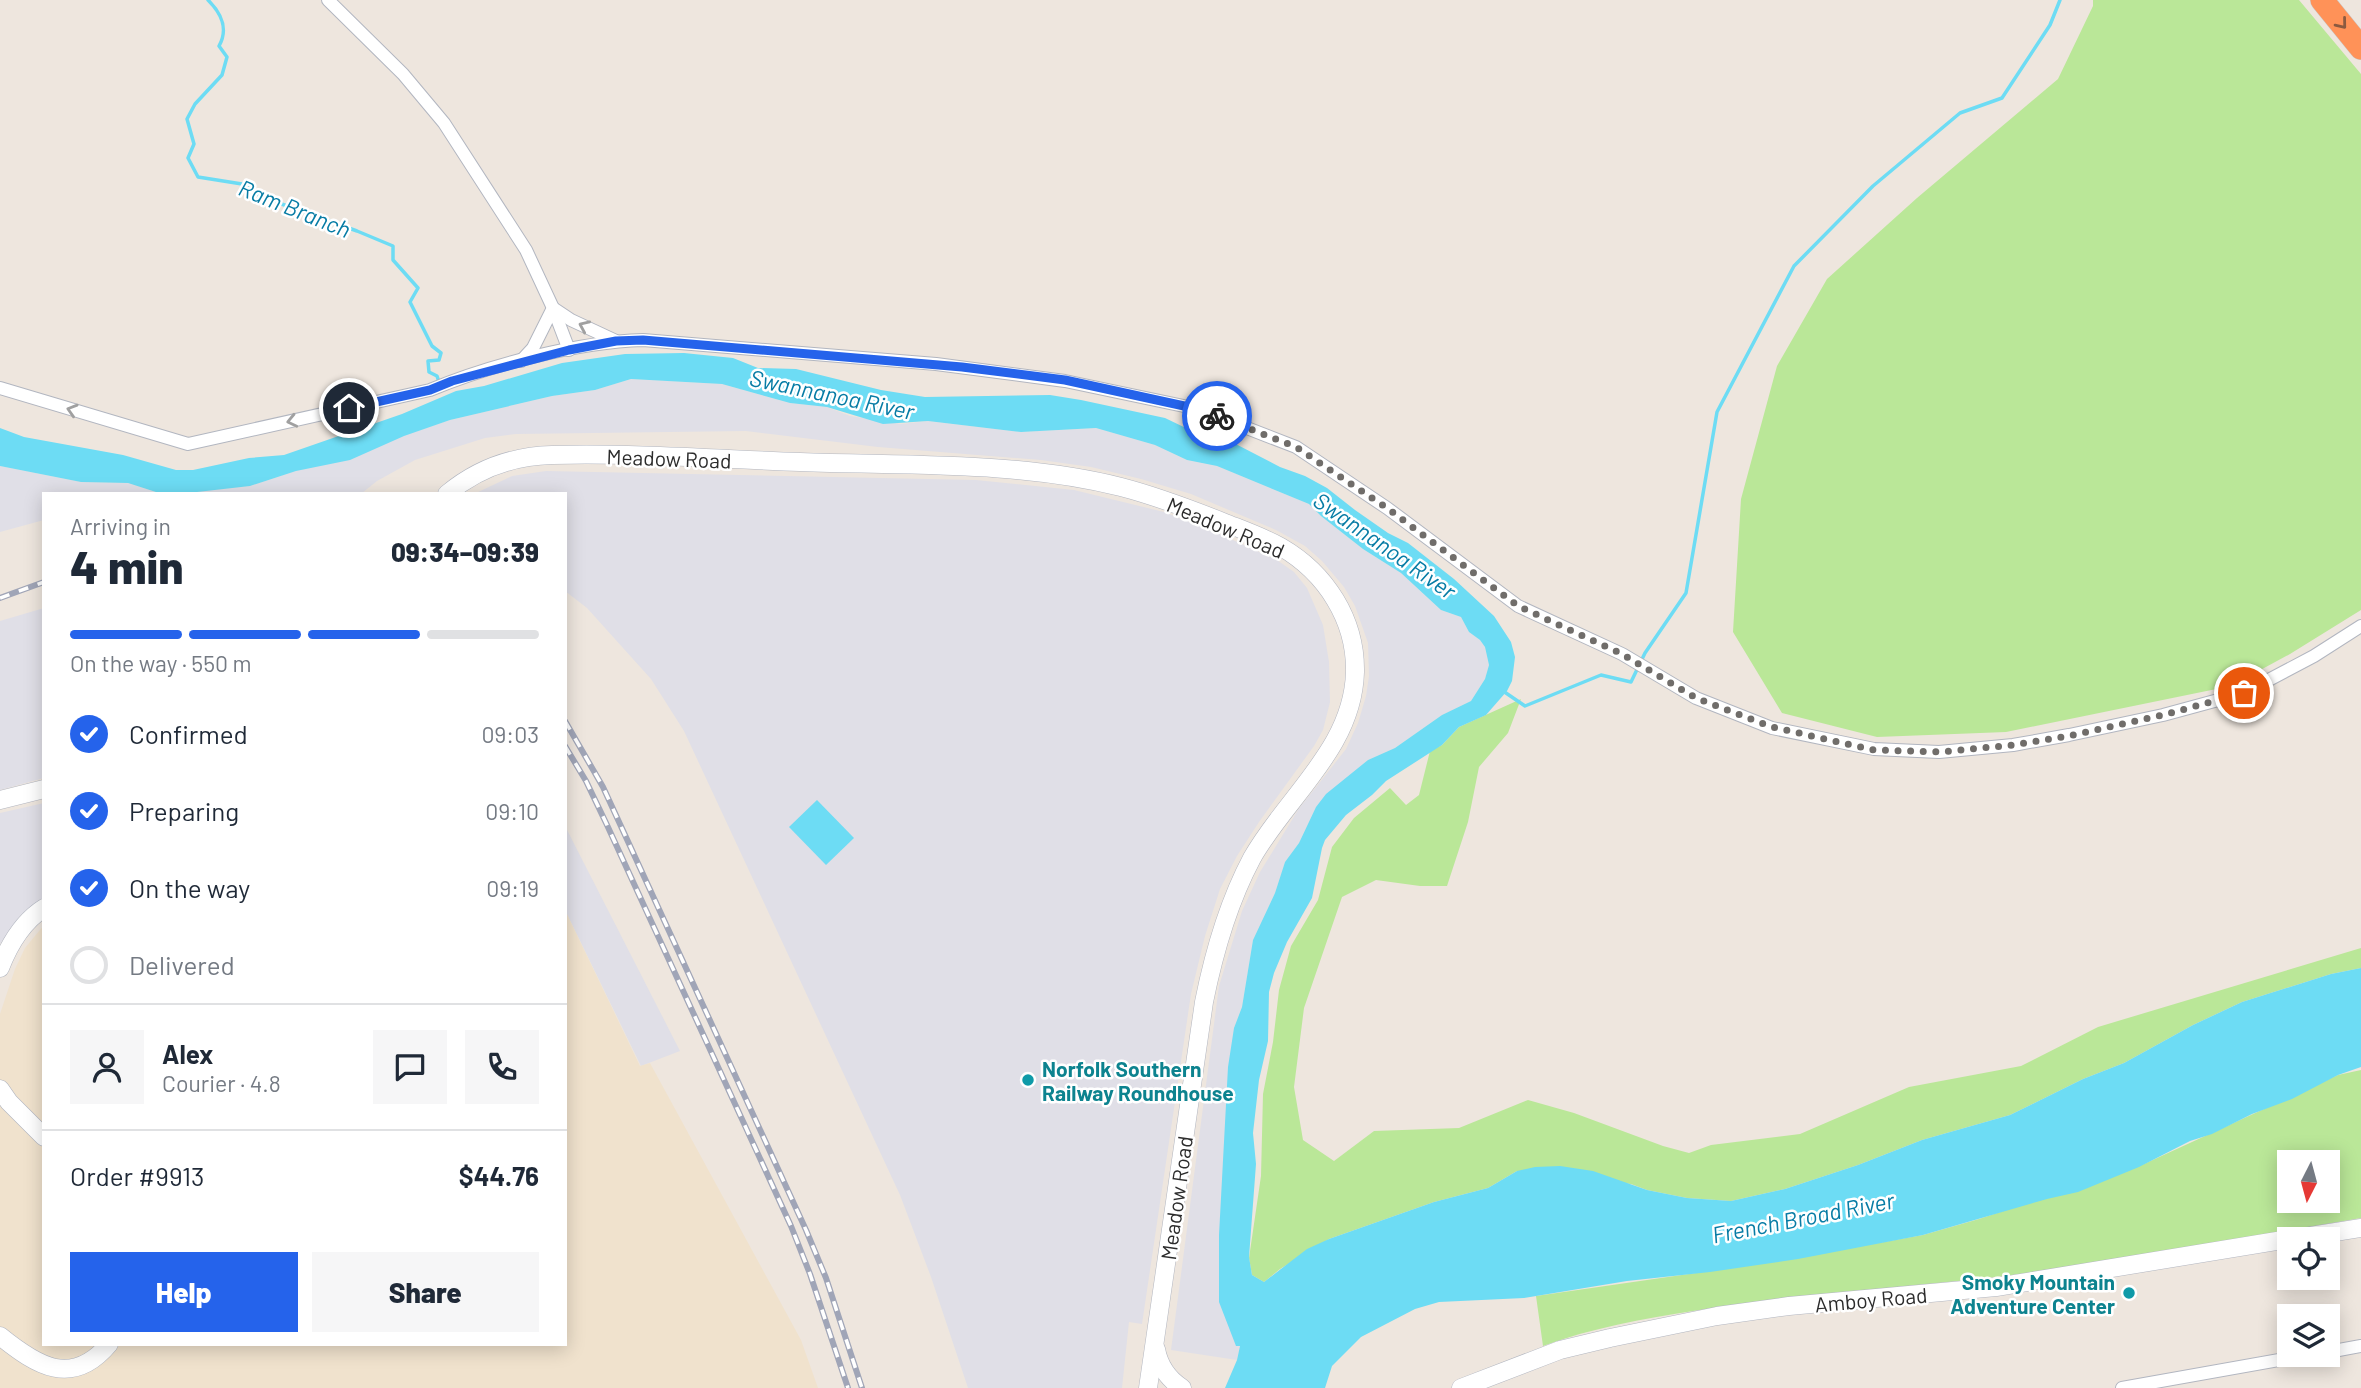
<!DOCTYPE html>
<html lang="en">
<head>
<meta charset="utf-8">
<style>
  body { margin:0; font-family:Barlow,sans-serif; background:#f6f6f7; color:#1f2937; height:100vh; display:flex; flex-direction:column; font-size:26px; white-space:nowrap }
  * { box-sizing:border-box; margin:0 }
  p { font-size:23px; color:#747a83 }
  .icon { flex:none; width:38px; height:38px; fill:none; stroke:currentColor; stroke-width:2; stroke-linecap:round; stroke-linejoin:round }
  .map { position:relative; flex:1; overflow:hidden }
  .details { position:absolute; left:42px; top:492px; width:525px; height:854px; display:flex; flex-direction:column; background:#fff; border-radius:0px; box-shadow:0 4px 18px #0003 }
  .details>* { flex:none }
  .needle { width:46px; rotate:186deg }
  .buttons { position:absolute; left:2277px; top:1150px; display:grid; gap:14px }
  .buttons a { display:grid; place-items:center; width:63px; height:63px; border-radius:0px; background:#fff; box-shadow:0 4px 18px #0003; font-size:35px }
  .pin { position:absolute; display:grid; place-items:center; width:60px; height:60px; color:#fff; margin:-30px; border:4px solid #fff; border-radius:50%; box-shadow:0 2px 7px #0007 }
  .courier { position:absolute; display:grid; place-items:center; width:70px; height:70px; margin:-35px; border:5px solid #2563eb; border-radius:50%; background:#fff; color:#222; box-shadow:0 2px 9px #0007 }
  .head em { font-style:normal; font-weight:800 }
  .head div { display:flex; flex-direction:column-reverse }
  .head { display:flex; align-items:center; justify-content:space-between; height:119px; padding:0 28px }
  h1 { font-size:46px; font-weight:800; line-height:52px }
  .bar { display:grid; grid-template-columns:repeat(4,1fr); gap:10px 7px; align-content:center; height:84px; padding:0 28px }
  .bar i { height:9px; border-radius:5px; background:#e0e1e3 }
  .bar .active { background:#2563eb }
  .bar p { grid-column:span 4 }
  .line { display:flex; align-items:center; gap:18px; padding:0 28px; border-top:2px solid #e0e1e3 }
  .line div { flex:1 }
  .round { display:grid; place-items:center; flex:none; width:74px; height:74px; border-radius:0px; background:#f6f6f7 }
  ol { padding:0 28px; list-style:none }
  li { display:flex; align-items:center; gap:21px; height:77px }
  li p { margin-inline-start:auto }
  li .icon { padding:7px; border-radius:50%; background:#2563eb; color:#fff; stroke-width:4 }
  li:last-child { color:#747a83 }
  li i { width:38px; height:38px; border:4px solid #e0e1e3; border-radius:50% }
  .action { display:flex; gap:14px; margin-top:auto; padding:14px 28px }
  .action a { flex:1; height:80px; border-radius:0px; background:#2563eb; color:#fff; font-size:28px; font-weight:800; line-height:80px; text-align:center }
  .action a+a { background:#f6f6f7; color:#1f2937 }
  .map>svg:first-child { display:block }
  .industrial { fill:#e0dfe7 }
  .education { fill:#f0e2cd }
  .green { fill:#bae798; fill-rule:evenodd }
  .water { fill:#6ddcf4 }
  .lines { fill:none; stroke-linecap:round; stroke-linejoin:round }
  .stream { stroke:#6ddcf4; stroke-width:3.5 }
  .street-casing { stroke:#b2b6c0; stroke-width:14 }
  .secondary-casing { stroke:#b2b6c0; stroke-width:19 }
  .highway-casing { stroke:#c8c8c8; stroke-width:24 }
  .street { stroke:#fff; stroke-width:12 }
  .secondary { stroke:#fff; stroke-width:18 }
  .highway { stroke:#ff9258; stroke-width:23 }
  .rail-casing { stroke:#a0a5b7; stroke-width:6 }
  .rail { stroke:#fff; stroke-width:3.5; stroke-dasharray:10; stroke-linecap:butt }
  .oneway { stroke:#8b5a40 }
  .oneway2 { stroke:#a0a0a0 }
  .done { stroke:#706d6a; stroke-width:7; stroke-dasharray:0 12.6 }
  .route { stroke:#2563eb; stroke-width:9 }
  .culture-dot { fill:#0f9aa8; stroke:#fff; stroke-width:2.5 }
  .labels { text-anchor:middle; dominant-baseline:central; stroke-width:5; stroke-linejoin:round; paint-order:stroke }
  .street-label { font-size:21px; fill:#2c2c2c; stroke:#fff }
  .culture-label { font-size:21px; font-weight:bold; fill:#0d838f; stroke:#fff; text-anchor:start }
  .water-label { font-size:23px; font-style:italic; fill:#077ca5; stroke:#fff }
</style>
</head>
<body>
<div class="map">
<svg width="2361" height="1388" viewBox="0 0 2361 1388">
  <rect width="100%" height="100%" fill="#eee6de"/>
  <g class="industrial">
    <polygon points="631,379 722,384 790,403 827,407 850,416 901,424 928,421 1021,432 1096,428 1155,445 1187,460 1217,466 1309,504 1321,516 1363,549 1401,573 1441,610 1461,617 1469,632 1480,640 1485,647 1489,665 1485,679 1471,701 1442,715 1395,748 1368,760 1316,807 1299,843 1285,862 1275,893 1253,940 1242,1007 1234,1028 1240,1346 1237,1360 1171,1350 1219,986 1242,911 1260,872 1298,810 1346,749 1358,723 1366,696 1369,676 1368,643 1355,606 1344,587 1322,561 1305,546 1276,530 1191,494 1141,479 1091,467 1041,460 878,447 746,431 516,434 485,438 415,460 377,481 362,493 44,494 44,520 0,532 0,466 81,482 128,483 159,493 250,486 450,420 552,396 595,390"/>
    <polygon points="546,471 976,480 1074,490 1164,512 1211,530 1277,560 1294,572 1307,588 1323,625 1329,662 1330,702 1323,730 1314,746 1259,822 1237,856 1220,889 1205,936 1191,994 1142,1324 1129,1322 1122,1388 968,1388 931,1277 900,1195 684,731 651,679 587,608 565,591 565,494 474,494 512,476"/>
    <polygon points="44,608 44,778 0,790 0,621"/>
    <polygon points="44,803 44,898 21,915 0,944 0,813"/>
    <polygon points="565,826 680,1051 641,1066 565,910"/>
  </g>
  <polygon class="education" points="565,910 640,1066 650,1063 801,1340 818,1388 0,1388 0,1014 15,969 25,948 44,925 44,1344 565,1344"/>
  <g class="green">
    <polygon points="2093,0 2299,0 2361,74 2361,610 2290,654 2231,686 2006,732 1877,737 1782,713 1733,632 1741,499 1777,366 1827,279 1917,198 2058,79 2093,6"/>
    <polygon points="1521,699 1508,733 1479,767 1468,822 1447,886 1420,886 1376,880 1342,897 1304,1008 1294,1087 1303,1140 1334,1161 1374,1131 1459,1128 1528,1100 1574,1113 1663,1146 1689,1153 1711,1145 1800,1134 1909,1087 2021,1066 2098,1027 2361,948 2361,968 2331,974 2242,1002 2193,1025 2124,1063 2083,1079 2010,1115 1922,1140 1858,1165 1785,1189 1731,1201 1687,1198 1647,1190 1631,1184 1517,1171 1488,1188 1434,1202 1329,1239 1280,1269 1264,1282 1252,1275 1249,1258 1261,1176 1263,1094 1273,1042 1279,990 1291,946 1318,900 1332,847 1354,818 1390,788 1406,805 1419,795 1430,751 1442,745 1459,727"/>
    <path d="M2361,1070V1218C2234,1240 2106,1265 1978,1279C1883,1289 1788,1296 1693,1311C1643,1319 1591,1328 1543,1346L1536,1296L1765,1263L1923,1235L1979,1219L2144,1164L2338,1075ZM2289,1162H2328V1200H2289Z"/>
  </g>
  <g class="water">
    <polygon points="684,353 733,358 758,368 796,369 881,390 925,397 1050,395 1081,400 1165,418 1190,430 1226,439 1280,467 1305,476 1327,488 1355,510 1388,533 1408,543 1454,579 1494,616 1511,642 1515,657 1512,681 1507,691 1486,715 1459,727 1442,745 1386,781 1372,795 1346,815 1325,840 1322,848 1312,898 1287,942 1274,973 1269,992 1268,1041 1259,1080 1253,1133 1256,1164 1249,1257 1252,1275 1264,1282 1307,1249 1329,1239 1434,1202 1488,1188 1517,1171 1535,1167 1560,1166 1593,1171 1647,1190 1687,1198 1731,1201 1785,1189 1858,1165 1922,1140 2010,1115 2083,1079 2124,1063 2193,1025 2242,1002 2331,974 2361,968 2361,1067 2338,1075 2292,1099 2252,1114 2212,1134 2190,1141 2139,1167 2078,1192 2047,1199 1923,1235 1798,1259 1710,1272 1627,1281 1524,1298 1439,1302 1415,1309 1361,1337 1332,1366 1325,1388 1225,1388 1237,1360 1240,1346 1236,1346 1219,1302 1219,1235 1228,1067 1234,1028 1242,1007 1253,940 1275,893 1285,862 1299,843 1316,807 1326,794 1368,760 1395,748 1442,715 1471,701 1485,679 1489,665 1485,647 1480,640 1469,632 1461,617 1441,610 1401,573 1363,549 1321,516 1309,504 1217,466 1187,460 1155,445 1096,428 1021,432 928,421 883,424 827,407 790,403 722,384 631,379 595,390 552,396 450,420 404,436 350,460 296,471 250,486 197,492 159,493 128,483 81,482 0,466 0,428 24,437 123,455 176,470 193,470 249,458 284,455 402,414 456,391 484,386 562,363 625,354"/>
    <polygon points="817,800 854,838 826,865 789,827"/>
  </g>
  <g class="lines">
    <g class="stream">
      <path d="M208,0C221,13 229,28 219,46L227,57L222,75L195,104L187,119L194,144L188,158L198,177L242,184L262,197L357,231L393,246V260L418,288L410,302L432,346L441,353L439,360L428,361L429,372L437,376L439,382"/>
      <polyline points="1503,691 1525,706 1601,675 1631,682 1645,653 1686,593 1717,412 1794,266 1873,186 1960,113 2002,98 2050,25 2060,0"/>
    </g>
    <g class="street-casing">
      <g id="street">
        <polyline points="328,0 403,74 444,123 526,250 553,308 569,350"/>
        <polyline points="521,361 533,348 553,308 571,320 616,341"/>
        <path d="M0,388L188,444L430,390C490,365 578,342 643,340L936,364L1065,381L1198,409L1296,447L1387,508L1518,606L1622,654L1696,698L1772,728L1874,749L1939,752L2013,745L2069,735L2163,715L2244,693L2314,656L2361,626"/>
        <polyline points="2328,1352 2361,1346"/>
        <polyline points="2122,1388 2312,1354"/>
      </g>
    </g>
    <g class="secondary-casing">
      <g id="secondary">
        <path d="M447,494C477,469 513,456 552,455C635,453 718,459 800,462C906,466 1018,461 1121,487C1156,496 1190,509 1223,522C1243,530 1263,537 1281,547C1326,573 1356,620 1355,672C1353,748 1287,796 1252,858C1228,903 1214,952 1204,1002L1148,1388"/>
        <polyline points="0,800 44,789"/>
        <path d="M0,968C9,945 22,922 44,908"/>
        <polyline points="0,1089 9,1102 44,1137"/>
        <polyline points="2292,1239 2361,1228"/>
        <path d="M0,1336C37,1366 72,1388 109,1344"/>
        <path d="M1156,1349C1159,1366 1167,1378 1182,1388"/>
        <polyline points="1461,1388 1560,1350 1610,1338 1717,1316 1789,1306 1996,1287 2289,1239"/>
      </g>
    </g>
    <g class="highway-casing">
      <polyline id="highway" points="2322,0 2361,48"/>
    </g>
    <use href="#street" class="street"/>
    <use href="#secondary" class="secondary"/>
    <use href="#highway" class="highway"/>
    <g class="rail-casing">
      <g id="rail">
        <polyline points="0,598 44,582"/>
        <polyline points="565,721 603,787 806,1230 826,1278 862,1388"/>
        <polyline points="565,746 586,781 607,825 791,1226 810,1274 848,1388"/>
      </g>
    </g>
    <use href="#rail" class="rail"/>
  </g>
  <defs><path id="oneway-chevron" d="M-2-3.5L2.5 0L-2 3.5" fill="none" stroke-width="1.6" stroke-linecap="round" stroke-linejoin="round" transform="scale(1.75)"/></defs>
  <use class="oneway" href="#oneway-chevron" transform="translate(2342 24) rotate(51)"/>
  <g class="oneway2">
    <use href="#oneway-chevron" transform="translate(584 326) rotate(-156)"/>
    <use href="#oneway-chevron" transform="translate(72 410) rotate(-163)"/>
    <use href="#oneway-chevron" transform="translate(292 421) rotate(167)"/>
  </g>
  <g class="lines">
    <polyline class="done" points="1217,416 1296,447 1387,508 1518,606 1622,654 1696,698 1772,727 1874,750 1940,752 2013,745 2069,736 2163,715 2244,693"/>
    <polyline class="route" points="349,408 430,390 452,381 569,350 616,341 643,340 962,367 1065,380 1198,409 1217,416"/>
  </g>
  <g class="culture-dot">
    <circle cx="1028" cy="1080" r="7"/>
    <circle cx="2129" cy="1293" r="7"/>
  </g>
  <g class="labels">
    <g class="street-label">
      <text transform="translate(669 458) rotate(2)">Meadow Road</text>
      <text transform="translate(1226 527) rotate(23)">Meadow Road</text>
      <text transform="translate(1176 1198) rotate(-82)">Meadow Road</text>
      <text transform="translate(1871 1299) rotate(-5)">Amboy Road</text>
    </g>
    <g class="culture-label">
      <text x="1042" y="1068">Norfolk Southern<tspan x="1042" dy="24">Railway Roundhouse</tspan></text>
      <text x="2115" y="1281" text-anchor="end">Smoky Mountain<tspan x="2115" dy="24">Adventure Center</tspan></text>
    </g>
    <g class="water-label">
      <text transform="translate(295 208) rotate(22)">Ram Branch</text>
      <text transform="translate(832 394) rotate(12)">Swannanoa River</text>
      <text transform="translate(1385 545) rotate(35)">Swannanoa River</text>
      <text transform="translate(1803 1217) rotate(-11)">French Broad River</text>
    </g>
  </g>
</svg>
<div class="buttons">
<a><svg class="needle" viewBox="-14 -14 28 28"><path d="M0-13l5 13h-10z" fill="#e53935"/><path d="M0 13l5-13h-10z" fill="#747a83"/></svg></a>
<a><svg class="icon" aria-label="locate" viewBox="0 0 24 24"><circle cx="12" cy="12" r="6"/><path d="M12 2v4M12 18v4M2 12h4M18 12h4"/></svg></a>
<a><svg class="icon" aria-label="layers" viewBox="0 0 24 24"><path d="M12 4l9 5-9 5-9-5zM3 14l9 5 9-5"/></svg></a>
</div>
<div class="pin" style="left:2244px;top:693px;background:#ea580c"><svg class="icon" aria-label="bag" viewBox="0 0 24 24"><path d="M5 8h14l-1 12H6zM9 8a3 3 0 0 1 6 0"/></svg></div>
<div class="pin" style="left:349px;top:408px;background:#1f2937"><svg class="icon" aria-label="home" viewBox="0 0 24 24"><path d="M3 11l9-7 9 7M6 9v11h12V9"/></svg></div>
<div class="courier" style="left:1217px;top:416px"><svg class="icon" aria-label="bike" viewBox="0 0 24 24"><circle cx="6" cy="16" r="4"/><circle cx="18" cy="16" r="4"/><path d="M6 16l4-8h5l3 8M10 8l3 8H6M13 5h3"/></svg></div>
<section class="details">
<div class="head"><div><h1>4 min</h1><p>Arriving in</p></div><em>09:34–09:39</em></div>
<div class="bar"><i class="active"></i><i class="active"></i><i class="active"></i><i></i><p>On the way · 550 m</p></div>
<ol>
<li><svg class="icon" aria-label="check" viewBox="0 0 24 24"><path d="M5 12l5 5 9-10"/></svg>Confirmed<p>09:03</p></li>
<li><svg class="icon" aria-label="check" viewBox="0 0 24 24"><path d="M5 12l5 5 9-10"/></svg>Preparing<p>09:10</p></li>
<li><svg class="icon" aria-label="check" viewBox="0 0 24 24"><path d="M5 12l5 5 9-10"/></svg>On the way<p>09:19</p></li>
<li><i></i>Delivered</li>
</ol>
<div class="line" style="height:126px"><a class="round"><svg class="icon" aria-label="person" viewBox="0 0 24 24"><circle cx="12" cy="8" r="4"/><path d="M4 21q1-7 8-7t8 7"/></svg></a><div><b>Alex</b><p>Courier · 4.8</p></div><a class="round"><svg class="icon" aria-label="chat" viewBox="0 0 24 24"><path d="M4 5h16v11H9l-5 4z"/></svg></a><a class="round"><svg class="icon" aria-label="phone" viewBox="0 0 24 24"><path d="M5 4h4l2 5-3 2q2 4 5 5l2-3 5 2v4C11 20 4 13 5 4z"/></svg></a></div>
<div class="line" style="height:91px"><div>Order #9913</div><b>$44.76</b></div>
<div class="action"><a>Help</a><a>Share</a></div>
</section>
</div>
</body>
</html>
